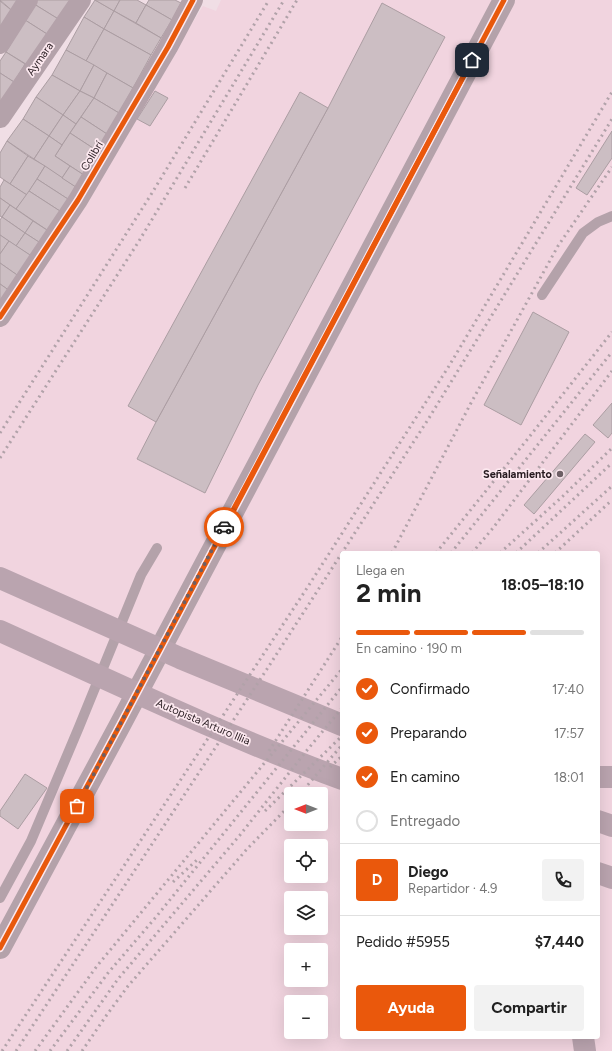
<!DOCTYPE html>
<html lang="es">
<head>
<meta charset="utf-8">
<style>
  body { margin:0; font-family:Figtree,sans-serif; background:#f2f2f2; color:#222; height:100vh; display:flex; flex-direction:column; font-size:15px; white-space:nowrap }
  * { box-sizing:border-box; margin:0 }
  p { font-size:13px; color:#767676 }
  .icon { flex:none; width:22px; height:22px; fill:none; stroke:currentColor; stroke-width:2; stroke-linecap:round; stroke-linejoin:round }
  .map { position:relative; flex:1; overflow:hidden }
  .panel { position:absolute; left:340px; top:551px; width:260px; height:488px; display:flex; flex-direction:column; background:#fff; border-radius:4px; box-shadow:0 4px 16px #0002 }
  .panel>* { flex:none }
  .needle { width:26px; rotate:270deg }
  .buttons { position:absolute; left:284px; top:787px; display:grid; gap:8px }
  .buttons a { display:grid; place-items:center; width:44px; height:44px; border-radius:4px; background:#fff; box-shadow:0 4px 16px #0002; font-size:20px }
  .pin { position:absolute; display:grid; place-items:center; width:34px; height:34px; color:#fff; margin:-17px; border-radius:8px; box-shadow:0 2px 6px #0006 }
  .courier { position:absolute; display:grid; place-items:center; width:40px; height:40px; margin:-20px; border:3px solid #ea580c; border-radius:50%; background:#fff; color:#222; box-shadow:0 1px 5px #0007 }
  .headline em { font-style:normal; font-weight:700 }
  .headline div { display:flex; flex-direction:column-reverse }
  .headline { display:flex; align-items:center; justify-content:space-between; height:68px; padding:0 16px }
  h1 { font-size:26px; font-weight:700; line-height:30px }
  .bar { display:grid; grid-template-columns:repeat(4,1fr); gap:6px 4px; align-content:center; height:48px; padding:0 16px }
  .bar i { height:5px; border-radius:3px; background:#e0e0e0 }
  .bar .on { background:#ea580c }
  .bar p { grid-column:span 4 }
  .line { display:flex; align-items:center; gap:10px; padding:0 16px; border-top:1px solid #e0e0e0 }
  .line div { flex:1 }
  .round { display:grid; place-items:center; flex:none; width:42px; height:42px; border-radius:4px; background:#f2f2f2 }
  ol { padding:0 16px; list-style:none }
  li { display:flex; align-items:center; gap:12px; height:44px }
  li p { margin-inline-start:auto }
  li .icon { padding:4px; border-radius:50%; background:#ea580c; color:#fff; stroke-width:4 }
  li:last-child { color:#767676 }
  li i { width:22px; height:22px; border:2px solid #e0e0e0; border-radius:50% }
  .action { display:flex; gap:8px; margin-top:auto; padding:8px 16px }
  .action a { flex:1; height:46px; border-radius:4px; background:#ea580c; color:#fff; font-size:16px; font-weight:700; line-height:46px; text-align:center }
  .action a+a { background:#f2f2f2; color:#222 }
  .map>svg:first-child { display:block }
  .built { fill:#f1d4df; fill-rule:evenodd }
  .building { fill:#ccbec3; stroke:#ab9da2 }
  .lines { fill:none; stroke-linecap:round; stroke-linejoin:round }
  .service { stroke:#b4a2aa; stroke-width:10 }
  .minor { stroke:#b4a2aa; stroke-width:20 }
  .tertiary { stroke:#b4a2aa; stroke-width:22 }
  .motorway { stroke:#baa4af; stroke-width:22 }
  .rail { stroke:#b1a2a9; stroke-width:3; stroke-dasharray:2 4; stroke-linecap:butt }
  .cycleway-casing { stroke:#fce8ef; stroke-width:8 }
  .cycleway { stroke:#e8590c; stroke-width:5 }
  .done { stroke:#6d5f65; stroke-width:4; stroke-dasharray:0 7.2 }
  .route { stroke:#ea580c; stroke-width:5 }
  .poi-dot { fill:#6d5f65; stroke:#fce8ef; stroke-width:1.5 }
  .labels { text-anchor:middle; dominant-baseline:central; stroke-width:3.5; stroke-linejoin:round; paint-order:stroke }
  .street-label { font-size:11px; fill:#271b20; stroke:#fce8ef }
  .poi-label { font-size:11px; font-weight:bold; fill:#271b20; stroke:#fce8ef; text-anchor:end }
</style>
</head>
<body>
<div class="map">
<svg width="612" height="1051" viewBox="0 0 612 1051">
  <rect width="100%" height="100%" fill="#f0dee5"/>
  <path class="built" d="M221,0H612V1051H0V326L203,6L216,11ZM342,553H598V1037H342ZM291,794H321V824H291ZM291,846H321V876H291ZM291,898H321V928H291ZM291,950H321V980H291ZM291,1002H321V1032H291Z"/>
  <g class="building">
    <polygon points="0,0 26,0 16,14"/>
    <polygon points="37,0 83,0 68,25 34,4"/>
    <polygon points="95,0 114,11 104,29 84,17"/>
    <polygon points="95,0 120,0 114,11"/>
    <polygon points="120,0 137,0 146,5 136,23 114,11"/>
    <polygon points="149,0 175,0 181,3 172,20 146,5"/>
    <polygon points="0,1 16,14 6,30 0,25"/>
    <polygon points="382,3 445,37 258,385 205,493 137,459 156,422 328,108"/>
    <polygon points="34,4 68,25 58,41 25,20"/>
    <polygon points="146,5 172,20 161,38 136,23"/>
    <polygon points="114,11 161,38 151,55 104,29"/>
    <polygon points="84,17 104,29 86,61 66,50"/>
    <polygon points="25,20 58,41 39,72 6,52"/>
    <polygon points="104,29 151,55 133,88 86,61"/>
    <polygon points="66,50 94,65 80,91 52,75"/>
    <polygon points="6,52 25,64 14,82 0,73 0,61"/>
    <polygon points="94,65 107,73 94,98 80,91"/>
    <polygon points="0,73 14,82 0,103"/>
    <polygon points="107,73 133,88 119,113 94,98"/>
    <polygon points="52,75 80,91 63,115 36,97"/>
    <polygon points="80,91 94,98 76,124 63,115"/>
    <polygon points="155,91 168,98 150,126 137,119"/>
    <polygon points="300,92 328,108 156,422 128,406"/>
    <polygon points="36,97 63,115 49,136 23,119"/>
    <polygon points="94,98 119,113 110,136 81,117"/>
    <polygon points="63,115 76,124 62,145 49,136"/>
    <polygon points="81,117 110,136 102,154 70,133"/>
    <polygon points="23,119 49,136 34,159 7,141"/>
    <polygon points="612,131 612,158 587,195 576,188"/>
    <polygon points="70,133 102,154 87,177 55,156"/>
    <polygon points="49,136 62,145 55,156 70,166 62,178 34,159"/>
    <polygon points="7,141 28,156 10,184 0,177 0,153"/>
    <polygon points="28,156 45,166 27,195 10,184"/>
    <polygon points="45,166 79,189 71,201 37,179"/>
    <polygon points="70,166 87,177 79,189 62,178"/>
    <polygon points="37,179 71,201 63,213 29,191"/>
    <polygon points="4,180 27,195 16,209 0,198 0,187"/>
    <polygon points="29,191 63,213 50,232 16,209"/>
    <polygon points="0,198 10,205 2,217 0,216"/>
    <polygon points="10,205 33,221 25,233 2,217"/>
    <polygon points="2,217 25,233 16,246 0,235 0,220"/>
    <polygon points="33,221 50,232 42,244 25,233"/>
    <polygon points="25,233 42,244 33,257 16,246"/>
    <polygon points="0,235 9,241 0,254"/>
    <polygon points="9,241 33,257 20,277 0,263 0,254"/>
    <polygon points="0,263 20,277 10,291 0,284"/>
    <polygon points="0,284 10,291 0,302"/>
    <polygon points="533,312 569,332 521,425 484,405"/>
    <polygon points="612,403 612,433 608,438 593,425"/>
    <polygon points="585,434 595,442 534,514 524,505"/>
    <polygon points="25,774 47,788 18,829 0,816 0,811"/>
    <polygon points="321,969 327,973 318,986 308,980 321,980"/>
  </g>
  <g class="lines">
    <g class="service">
      <polyline points="542,295 583,233 598,222 612,216"/>
      <polyline points="0,898 31,841 79,727 141,575 157,548"/>
    </g>
    <g class="minor">
      <polyline points="0,44 28,0"/>
      <polyline points="0,118 81,0"/>
      <polyline points="0,317 78,200 168,47 193,0"/>
    </g>
    <polyline class="tertiary" points="0,948 120,725 504,0"/>
    <g class="motorway">
      <polyline points="0,578 180,658 342,725"/>
      <path d="M0,631C113,682 225,736 342,779"/>
      <polyline points="598,777 612,777"/>
      <polyline points="598,821 612,826"/>
      <polyline points="598,873 612,878"/>
      <polyline points="583,1037 585,1051"/>
    </g>
    <g class="rail">
      <polyline points="185,188 297,0"/>
      <polyline points="0,433 152,193 269,0"/>
      <polyline points="0,458 139,241 284,0"/>
      <polyline points="392,553 471,403 558,246 612,167"/>
      <polyline points="436,553 526,441 612,332"/>
      <polyline points="451,553 612,352"/>
      <polyline points="472,553 493,528 612,371"/>
      <polyline points="500,553 563,496 612,448"/>
      <polyline points="516,553 612,463"/>
      <polyline points="538,553 612,486"/>
      <polyline points="555,553 612,500"/>
      <polyline points="269,751 342,637"/>
      <polyline points="330,767 342,756"/>
      <polyline points="300,794 342,745"/>
      <polyline points="265,811 342,736"/>
      <polyline points="173,882 198,859"/>
      <polyline points="2,1051 309,585 449,366 612,92"/>
      <polyline points="16,1051 267,669 429,418 612,119"/>
      <polyline points="35,1051 97,966 342,669"/>
      <polyline points="50,1051 108,973 156,917 342,687"/>
      <polyline points="67,1051 118,979 240,835 308,749 342,708"/>
      <polyline points="82,1051 106,1016 128,986 247,849 291,804"/>
    </g>
    <g class="cycleway-casing">
      <g id="cycleway">
        <polyline points="0,317 78,200 168,47 193,0"/>
        <polyline points="0,948 120,725 504,0"/>
      </g>
    </g>
    <use href="#cycleway" class="cycleway"/>
  </g>
  <g class="lines">
    <polyline class="done" points="77,806 224,527"/>
    <polyline class="route" points="224,527 472,60"/>
  </g>
  <circle class="poi-dot" cx="560" cy="474" r="4"/>
  <g class="labels">
    <g class="street-label">
      <text transform="translate(40 59) rotate(-55)">Aymara</text>
      <text transform="translate(92 156) rotate(-59)">Colibrí</text>
      <text transform="translate(203 722) rotate(23)">Autopista Arturo Illia</text>
    </g>
    <g class="poi-label">
      <text x="552" y="474">Señalamiento</text>
    </g>
  </g>
</svg>
<div class="buttons">
<a><svg class="needle" viewBox="-14 -14 28 28"><path d="M0-13l5 13h-10z" fill="#e53935"/><path d="M0 13l5-13h-10z" fill="#767676"/></svg></a>
<a><svg class="icon" aria-label="locate" viewBox="0 0 24 24"><circle cx="12" cy="12" r="6"/><path d="M12 2v4M12 18v4M2 12h4M18 12h4"/></svg></a>
<a><svg class="icon" aria-label="layers" viewBox="0 0 24 24"><path d="M12 4l9 5-9 5-9-5zM3 14l9 5 9-5"/></svg></a>
<a>+</a>
<a>−</a>
</div>
<div class="pin" style="left:77px;top:806px;background:#ea580c"><svg class="icon" aria-label="bag" viewBox="0 0 24 24"><path d="M5 8h14l-1 12H6zM9 8a3 3 0 0 1 6 0"/></svg></div>
<div class="pin" style="left:472px;top:60px;background:#1f2937"><svg class="icon" aria-label="home" viewBox="0 0 24 24"><path d="M3 11l9-7 9 7M6 9v11h12V9"/></svg></div>
<div class="courier" style="left:224px;top:527px"><svg class="icon" aria-label="car" viewBox="0 0 24 24"><path d="M5 17H2v-5l4-1 3-4h7l3 4 3 1v5h-3M9 17h6M6 11h13"/><circle cx="7" cy="17" r="2"/><circle cx="17" cy="17" r="2"/></svg></div>
<section class="panel">
<div class="headline"><div><h1>2 min</h1><p>Llega en</p></div><em>18:05–18:10</em></div>
<div class="bar"><i class="on"></i><i class="on"></i><i class="on"></i><i></i><p>En camino · 190 m</p></div>
<ol>
<li><svg class="icon" aria-label="check" viewBox="0 0 24 24"><path d="M5 12l5 5 9-10"/></svg>Confirmado<p>17:40</p></li>
<li><svg class="icon" aria-label="check" viewBox="0 0 24 24"><path d="M5 12l5 5 9-10"/></svg>Preparando<p>17:57</p></li>
<li><svg class="icon" aria-label="check" viewBox="0 0 24 24"><path d="M5 12l5 5 9-10"/></svg>En camino<p>18:01</p></li>
<li><i></i>Entregado</li>
</ol>
<div class="line" style="height:72px"><b class="round" style="background:#ea580c;color:#fff">D</b><div><b>Diego</b><p>Repartidor · 4.9</p></div><a class="round"><svg class="icon" aria-label="phone" viewBox="0 0 24 24"><path d="M5 4h4l2 5-3 2q2 4 5 5l2-3 5 2v4C11 20 4 13 5 4z"/></svg></a></div>
<div class="line" style="height:52px"><div>Pedido #5955</div><b>$7,440</b></div>
<div class="action"><a>Ayuda</a><a>Compartir</a></div>
</section>
</div>
</body>
</html>
